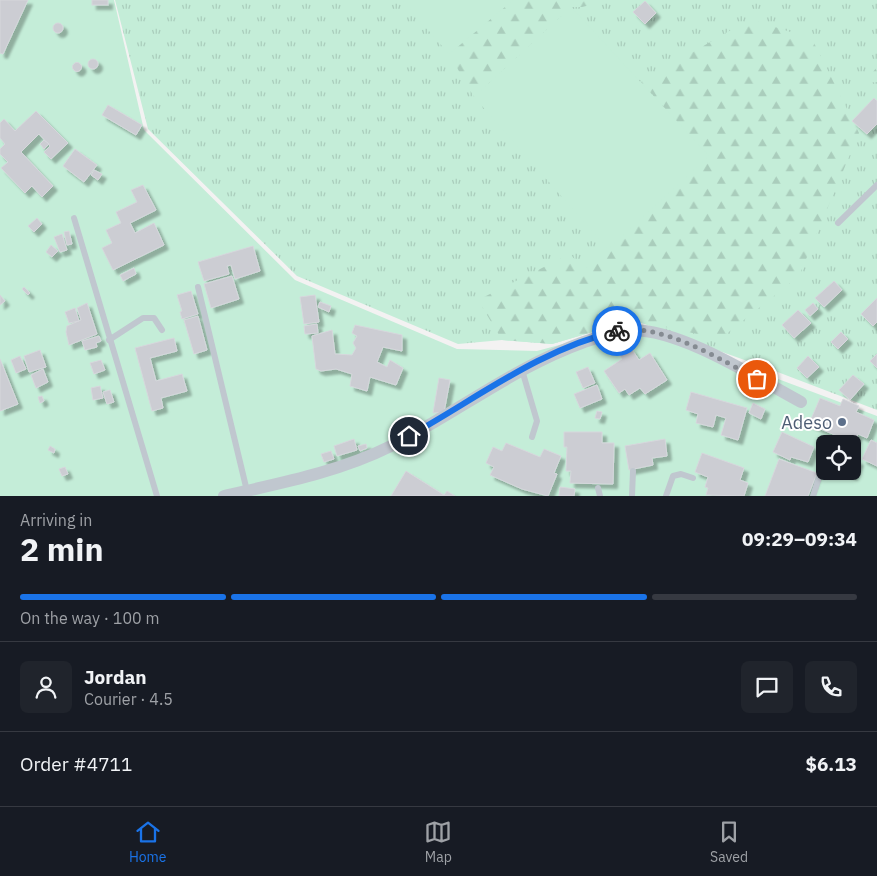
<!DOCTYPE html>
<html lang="en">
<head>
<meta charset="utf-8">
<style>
  body { margin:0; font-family:"IBM Plex Sans",sans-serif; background:#20242c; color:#f1f3f6; height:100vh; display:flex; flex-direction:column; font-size:19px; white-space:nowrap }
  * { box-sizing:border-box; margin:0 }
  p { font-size:16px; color:#9ea1a6 }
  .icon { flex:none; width:28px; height:28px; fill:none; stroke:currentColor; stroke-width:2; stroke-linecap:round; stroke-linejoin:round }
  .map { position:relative; height:496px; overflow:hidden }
  .sheet { display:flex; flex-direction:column; background:#171b24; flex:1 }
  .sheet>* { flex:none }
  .buttons { position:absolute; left:816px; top:435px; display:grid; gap:10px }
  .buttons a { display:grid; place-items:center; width:45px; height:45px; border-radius:8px; background:#171b24; box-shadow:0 1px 4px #0004; font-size:25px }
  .pin { position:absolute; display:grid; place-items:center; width:42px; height:42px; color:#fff; margin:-21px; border:2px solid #fff; border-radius:50%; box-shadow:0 1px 5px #0007 }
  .courier { position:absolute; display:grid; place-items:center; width:50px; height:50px; margin:-25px; border:4px solid #1a73e8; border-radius:50%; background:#fff; color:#222; box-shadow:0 1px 6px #0007 }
  .summary em { font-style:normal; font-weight:700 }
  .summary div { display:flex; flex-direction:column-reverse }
  .summary { display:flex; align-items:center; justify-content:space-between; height:85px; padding:0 20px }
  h1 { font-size:32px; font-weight:700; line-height:38px }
  .bar { display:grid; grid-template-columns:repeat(4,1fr); gap:8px 5px; align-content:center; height:60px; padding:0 20px }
  .bar i { height:6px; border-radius:4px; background:#363941 }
  .bar .active { background:#1a73e8 }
  .bar p { grid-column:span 4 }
  .line { display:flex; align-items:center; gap:12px; padding:0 20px; border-top:1px solid #363941 }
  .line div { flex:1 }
  .round { display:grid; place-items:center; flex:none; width:52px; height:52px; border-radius:8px; background:#20242c }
  .menu { display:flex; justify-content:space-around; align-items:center; height:70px; border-top:1px solid #363941; background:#171b24; font-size:14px; color:#9ea1a6 }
  .menu a { display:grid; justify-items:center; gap:2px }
  .menu .active { color:#1a73e8 }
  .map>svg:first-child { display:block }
  .grass { fill:url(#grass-tufts) }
  .forest { fill:url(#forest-firs) }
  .garden { fill:#c4edd8; fill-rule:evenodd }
  .building { fill:#cccdd3; stroke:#d6d7dc; filter:url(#shadow) }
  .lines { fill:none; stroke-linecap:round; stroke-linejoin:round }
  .service { stroke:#c0c7cf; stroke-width:6 }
  .minor { stroke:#c0c7cf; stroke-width:12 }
  .done { stroke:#858b92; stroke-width:5; stroke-dasharray:0 9 }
  .route { stroke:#1a73e8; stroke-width:6 }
  .service-dot { fill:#5c6f8a; stroke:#fff; stroke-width:2 }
  .labels { text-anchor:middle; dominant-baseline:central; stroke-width:4; stroke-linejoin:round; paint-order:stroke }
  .service-label { font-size:18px; fill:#4e5e75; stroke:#fff; text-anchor:end }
</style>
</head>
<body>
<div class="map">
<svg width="877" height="496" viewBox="0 0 877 496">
  <defs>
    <pattern id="grass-tufts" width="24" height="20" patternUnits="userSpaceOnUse" patternTransform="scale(1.25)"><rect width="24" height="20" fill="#c4edd8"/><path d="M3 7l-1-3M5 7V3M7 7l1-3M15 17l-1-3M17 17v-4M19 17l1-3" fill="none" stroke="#aacdbc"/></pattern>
    <pattern id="forest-firs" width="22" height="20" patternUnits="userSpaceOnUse" patternTransform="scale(1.25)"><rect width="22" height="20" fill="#c4edd8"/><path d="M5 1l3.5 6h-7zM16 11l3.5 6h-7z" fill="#aacdbc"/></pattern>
    <filter id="shadow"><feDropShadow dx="4.5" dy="4.5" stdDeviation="1" flood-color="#0004"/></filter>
  </defs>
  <rect width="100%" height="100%" fill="#f3f2f2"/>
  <polygon class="grass" points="115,0 877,0 877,410 775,371 633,320 552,344 502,340 458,344 297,276 148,129"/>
  <g class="forest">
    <polygon points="513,0 611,0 582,7 571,7 474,97 449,54"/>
    <polygon points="750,19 812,39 859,133 799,276 720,339 633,320 552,344 502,340 478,300 570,254 584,270 709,157 641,82"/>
    <polygon points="877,67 877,82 864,83"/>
  </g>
  <g class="garden">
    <path d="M0,0H114L144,130L295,280L457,349L537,351L633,325L877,416V496H0ZM825,444H852V471H825Z"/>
    <polygon points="402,0 513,0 449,54"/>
    <polygon points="571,7 709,156 608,249 474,97"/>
  </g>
  <g class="building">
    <polygon points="0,0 28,0 3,54 0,53"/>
    <rect x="92" y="0" width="16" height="5"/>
    <polygon points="645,1 656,13 645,24 633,12"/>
    <circle cx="58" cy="28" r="5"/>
    <circle cx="93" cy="64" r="5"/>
    <circle cx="77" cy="67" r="4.5"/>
    <polygon points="874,98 877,101 877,124 867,134 852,121"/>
    <polygon points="108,105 142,125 136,135 102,115"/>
    <polygon points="36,111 68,143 51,159 44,152 50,146 39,134 21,152 53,186 42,197 32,186 25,193 1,168 8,162 0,154 0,149 5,144 0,138 0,123 4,119 15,131"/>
    <polygon points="44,140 49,144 44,149 40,144"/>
    <polygon points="75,149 97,165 84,182 63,166"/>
    <polygon points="94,170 102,174 98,180 91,175"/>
    <polygon points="143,185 156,210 130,223 135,233 154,223 164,245 113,270 102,248 112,243 106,230 121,223 116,212 137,202 131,190"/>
    <polygon points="37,218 42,224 34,232 28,226"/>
    <polygon points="69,231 72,244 67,245 64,232"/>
    <polygon points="62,234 67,250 60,252 54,237"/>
    <polygon points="51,245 58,251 52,257 46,252"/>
    <polygon points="253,246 260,271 235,279 231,265 227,266 229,274 204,281 198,262"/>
    <polygon points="134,268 136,274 123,281 120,275"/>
    <polygon points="232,276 239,299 211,308 204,284"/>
    <polygon points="834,281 842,290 824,307 815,298"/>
    <polygon points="24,287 30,293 28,295 22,289"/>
    <polygon points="191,291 198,314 182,319 180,312 182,311 177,295"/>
    <polygon points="0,295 5,301 0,305"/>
    <polygon points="315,295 319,322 304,324 300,297"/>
    <polygon points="877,298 877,322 873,326 861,314"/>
    <polygon points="320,302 331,306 329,312 318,307"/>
    <polygon points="87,303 97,334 69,345 66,332 67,326 81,320 77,308"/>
    <polygon points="813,303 818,309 810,316 805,310"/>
    <polygon points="75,308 79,321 69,323 65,312"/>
    <polygon points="798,310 811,323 794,338 782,325"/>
    <polygon points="198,316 207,350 194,354 184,320"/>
    <polygon points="317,324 318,333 305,334 304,326"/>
    <polygon points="355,325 402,335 402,351 383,347 377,362 387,367 390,360 403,368 396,385 370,377 367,391 350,386 352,374 336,369 321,371 316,369 312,336 332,330 335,354 352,355 356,348 353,343 357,336 352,333"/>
    <polygon points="841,332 848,339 838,349 831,342"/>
    <polygon points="99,336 101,341 96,343 97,347 85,350 82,341"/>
    <polygon points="174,338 177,351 150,358 156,381 182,374 187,391 161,398 163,408 152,411 135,348"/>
    <polygon points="631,348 639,360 650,353 667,380 645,394 640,388 629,395 625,389 619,393 604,371 622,359 620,356"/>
    <polygon points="40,350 46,367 29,372 24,356"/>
    <polygon points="877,354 877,368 870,361"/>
    <polygon points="20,356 26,369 16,373 11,360"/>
    <polygon points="808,356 819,367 807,378 797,368"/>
    <polygon points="0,359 18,404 0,411"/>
    <polygon points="101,360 105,370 94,374 90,363"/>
    <polygon points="588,367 595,383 583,388 576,372"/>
    <polygon points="43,369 48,382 36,388 31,375"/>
    <polygon points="853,375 864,384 850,400 839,390"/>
    <polygon points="439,378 450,380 444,412 433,413"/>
    <polygon points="597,385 602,399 580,408 574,394"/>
    <polygon points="100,386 103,398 93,400 91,388"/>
    <polygon points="110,390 114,402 107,404 103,392"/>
    <polygon points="691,392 747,408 738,440 721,435 726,418 716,415 713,427 696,423 698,414 686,410"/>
    <polygon points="42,396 44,401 40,403 38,397"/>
    <polygon points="820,398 840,406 843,399 859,406 856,412 874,420 867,438 858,434 854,443 809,424"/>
    <polygon points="753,403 765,409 761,419 749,413"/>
    <polygon points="597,411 602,412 600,419 595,418"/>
    <polygon points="564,432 602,432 602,443 614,443 613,484 570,483 571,471 566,471 567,447 564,447"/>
    <polygon points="782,432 814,447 808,462 791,457 790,460 773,452"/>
    <polygon points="354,439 357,450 337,456 334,446"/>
    <polygon points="665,439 667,456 652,458 653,465 629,470 625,446"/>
    <polygon points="871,440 877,443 877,466 862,459"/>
    <polygon points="506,443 540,457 544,449 561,456 554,473 557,474 548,496 522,489 490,475 494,467 486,463 493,447 502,451"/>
    <polygon points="366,444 367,448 360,451 358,446"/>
    <polygon points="50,446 55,449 54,453 48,450"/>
    <polygon points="331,451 334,459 324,462 321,454"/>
    <polygon points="702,453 744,468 740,480 748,483 744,496 706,495 708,488 705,487 708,477 695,472"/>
    <polygon points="852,458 859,461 853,476 841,471 852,471"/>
    <polygon points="779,459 817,473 808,496 765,496"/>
    <polygon points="65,467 68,474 62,476 59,469"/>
    <polygon points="406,471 444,495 447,491 455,496 391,496"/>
    <polygon points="560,487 575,489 574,496 559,496"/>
  </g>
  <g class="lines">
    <g class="service">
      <polyline points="74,218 157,496"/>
      <polyline points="838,223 877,185"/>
      <polyline points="198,287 247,491"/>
      <polyline points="109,340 143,318 154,318 162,330"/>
      <polyline points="522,370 537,421 532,437"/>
      <polyline points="598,488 600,496"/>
      <polyline points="632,496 633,471"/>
      <polyline points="666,496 673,476 681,474 693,478"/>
      <polyline points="813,496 822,468"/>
    </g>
    <path class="minor" d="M224,496C281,483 339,472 391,446C457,413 514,367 584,342C600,337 615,330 632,330C683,330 756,378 801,402"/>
  </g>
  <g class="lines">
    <path class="done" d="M617,331C660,322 720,359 757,379"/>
    <path class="route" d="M409,436C476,399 540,349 617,331"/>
  </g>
  <circle class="service-dot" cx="842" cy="422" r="5"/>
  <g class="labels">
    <g class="service-label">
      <text x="832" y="422">Adeso</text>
    </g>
  </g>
</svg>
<div class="buttons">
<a><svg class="icon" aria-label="locate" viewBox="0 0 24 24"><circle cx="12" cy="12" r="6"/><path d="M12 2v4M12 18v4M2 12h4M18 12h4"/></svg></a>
</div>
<div class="pin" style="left:757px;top:379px;background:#ea580c"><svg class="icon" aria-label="bag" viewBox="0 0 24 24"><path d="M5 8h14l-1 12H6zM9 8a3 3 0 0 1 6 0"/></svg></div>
<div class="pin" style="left:409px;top:436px;background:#1f2937"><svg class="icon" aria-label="home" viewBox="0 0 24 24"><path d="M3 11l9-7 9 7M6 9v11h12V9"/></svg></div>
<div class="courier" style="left:617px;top:331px"><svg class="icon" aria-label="bike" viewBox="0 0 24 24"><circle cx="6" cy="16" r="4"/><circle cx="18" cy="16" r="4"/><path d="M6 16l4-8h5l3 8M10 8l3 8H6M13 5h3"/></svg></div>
</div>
<section class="sheet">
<div class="summary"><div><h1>2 min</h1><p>Arriving in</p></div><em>09:29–09:34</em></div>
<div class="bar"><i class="active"></i><i class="active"></i><i class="active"></i><i></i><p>On the way · 100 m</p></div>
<div class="line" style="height:90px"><a class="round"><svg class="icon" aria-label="person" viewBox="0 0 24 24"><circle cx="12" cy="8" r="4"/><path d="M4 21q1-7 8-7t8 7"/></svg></a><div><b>Jordan</b><p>Courier · 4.5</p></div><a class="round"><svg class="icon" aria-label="chat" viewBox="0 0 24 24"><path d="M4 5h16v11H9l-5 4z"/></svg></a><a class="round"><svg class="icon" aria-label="phone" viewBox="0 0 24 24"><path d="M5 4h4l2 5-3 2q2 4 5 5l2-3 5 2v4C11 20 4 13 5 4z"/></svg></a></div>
<div class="line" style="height:65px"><div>Order #4711</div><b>$6.13</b></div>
</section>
<nav class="menu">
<a class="active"><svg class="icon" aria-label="home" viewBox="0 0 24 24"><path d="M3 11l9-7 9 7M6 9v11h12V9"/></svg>Home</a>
<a><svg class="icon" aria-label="map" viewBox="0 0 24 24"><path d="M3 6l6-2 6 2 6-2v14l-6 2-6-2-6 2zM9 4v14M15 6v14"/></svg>Map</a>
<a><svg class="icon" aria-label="saved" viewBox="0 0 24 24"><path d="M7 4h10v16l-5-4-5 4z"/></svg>Saved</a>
</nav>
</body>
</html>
